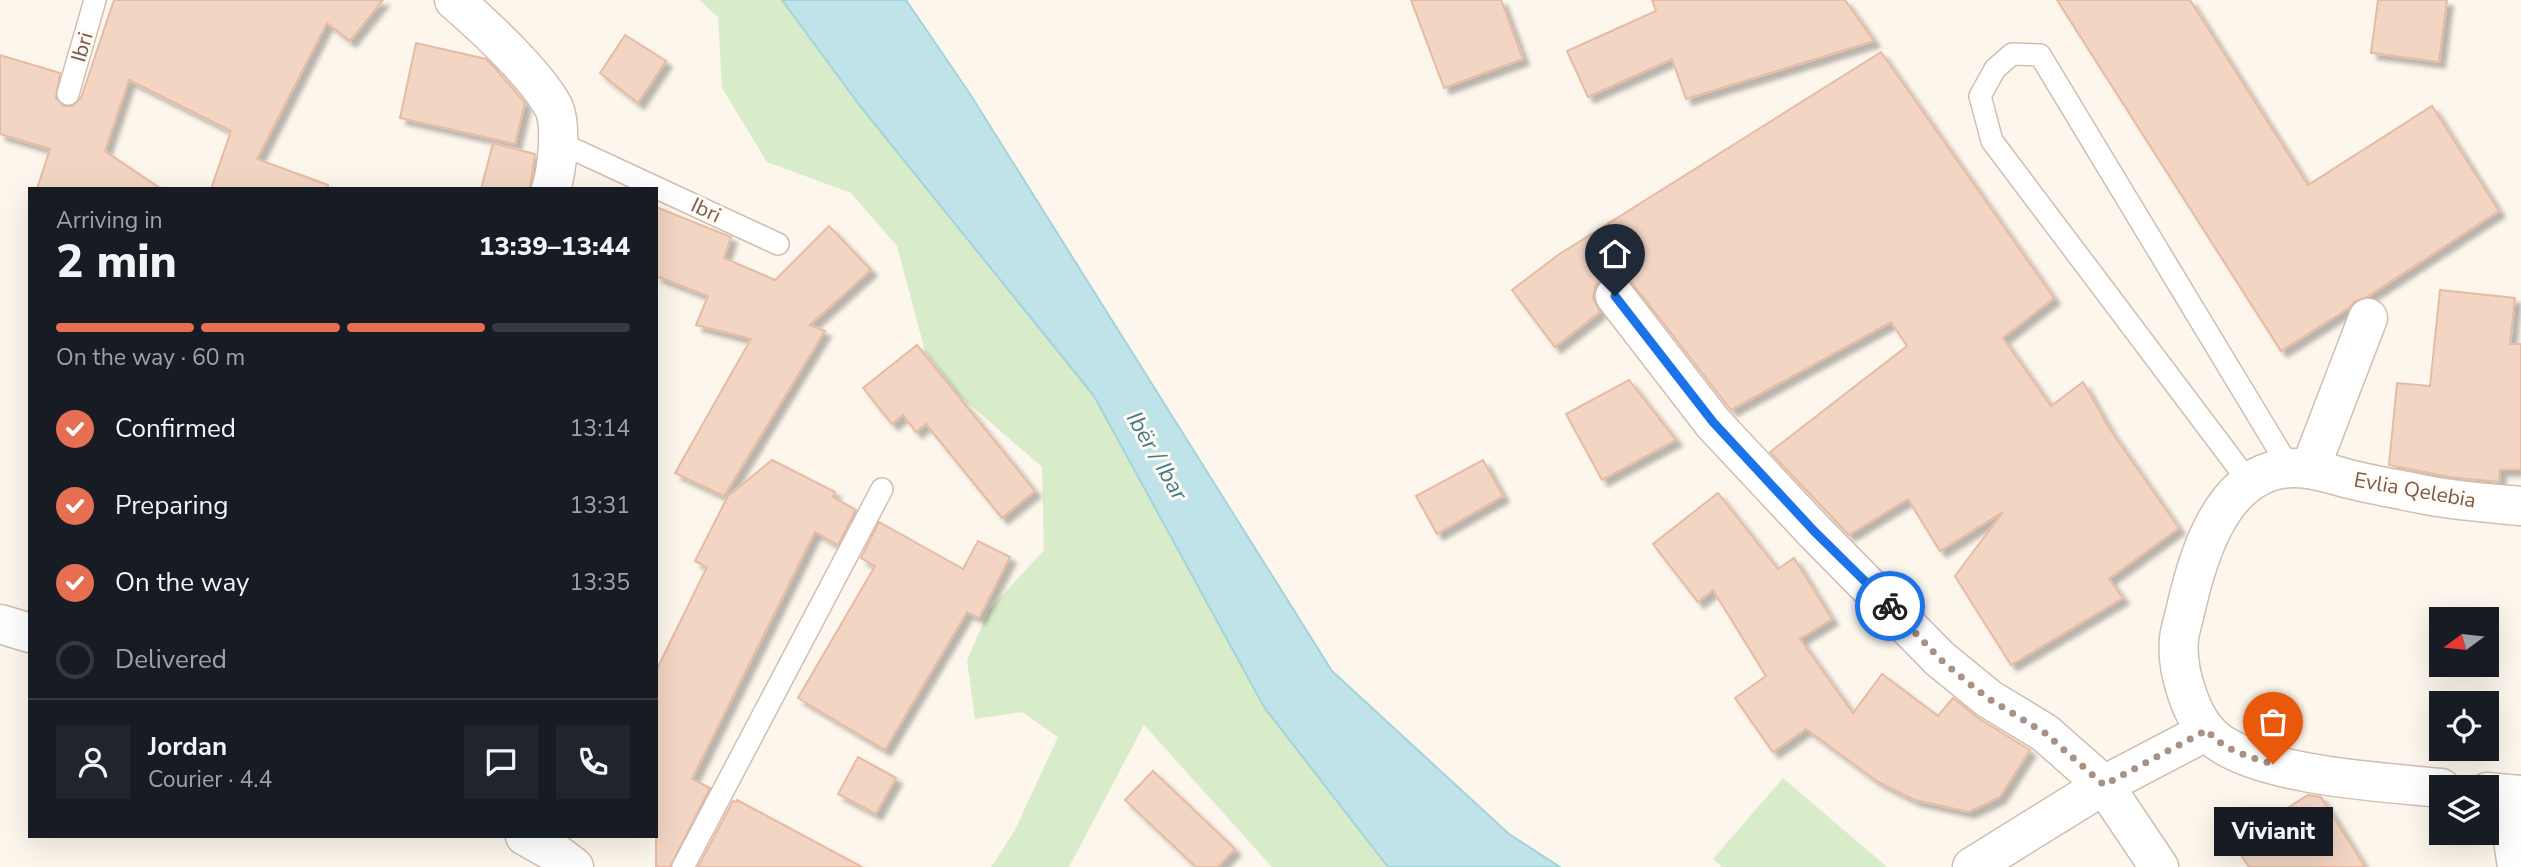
<!DOCTYPE html>
<html lang="en">
<head>
<meta charset="utf-8">
<style>
  body { margin:0; font-family:"Nunito Sans",sans-serif; background:#20242c; color:#f1f3f6; height:100vh; display:flex; flex-direction:column; font-size:26px; white-space:nowrap }
  * { box-sizing:border-box; margin:0 }
  p { font-size:23px; color:#9ea1a6 }
  .icon { flex:none; width:38px; height:38px; fill:none; stroke:currentColor; stroke-width:2; stroke-linecap:round; stroke-linejoin:round }
  .map { position:relative; flex:1; overflow:hidden }
  .side { position:absolute; left:28px; top:187px; width:630px; height:651px; display:flex; flex-direction:column; background:#171b24; border-radius:0px; box-shadow:0 7px 28px #0002 }
  .side>* { flex:none }
  .needle { width:46px; rotate:255deg }
  .controls { position:absolute; left:2429px; top:607px; display:grid; gap:14px }
  .controls a { display:grid; place-items:center; width:70px; height:70px; border-radius:0px; background:#171b24; box-shadow:0 7px 28px #0002; font-size:35px }
  .pin { position:absolute; display:grid; place-items:center; width:60px; height:60px; color:#fff; margin:-72px -30px; border-radius:50% 50% 50% 0; rotate:-45deg; box-shadow:0 0 7px #0007 }
  .pin .icon { rotate:45deg }
  .courier { position:absolute; display:grid; place-items:center; width:70px; height:70px; margin:-35px; border:5px solid #1a73e8; border-radius:50%; background:#fff; color:#222; box-shadow:0 2px 9px #0007 }
  .bubble { position:absolute; height:49px; border-radius:0px; background:#171b24; box-shadow:0 7px 28px #0002; font-size:23px; font-weight:800; line-height:49px; text-align:center }
  .overview em { font-style:normal; font-weight:800 }
  .overview div { display:flex; flex-direction:column-reverse }
  .overview { display:flex; align-items:center; justify-content:space-between; height:119px; padding:0 28px }
  h1 { font-size:46px; font-weight:800; line-height:52px }
  .bar { display:grid; grid-template-columns:repeat(4,1fr); gap:10px 7px; align-content:center; height:84px; padding:0 28px }
  .bar i { height:9px; border-radius:5px; background:#363941 }
  .bar .active { background:#e76f51 }
  .bar p { grid-column:span 4 }
  .line { display:flex; align-items:center; gap:18px; padding:0 28px; border-top:2px solid #363941 }
  .line div { flex:1 }
  .round { display:grid; place-items:center; flex:none; width:74px; height:74px; border-radius:0px; background:#20242c }
  ol { padding:0 28px; list-style:none }
  li { display:flex; align-items:center; gap:21px; height:77px }
  li p { margin-inline-start:auto }
  li .icon { padding:7px; border-radius:50%; background:#e76f51; color:#fff; stroke-width:4 }
  li:last-child { color:#9ea1a6 }
  li i { width:38px; height:38px; border:4px solid #363941; border-radius:50% }
  .map>svg:first-child { display:block }
  .green { fill:#d8ecc9 }
  .water { fill:#bfe3e8; stroke:#a5d3da; stroke-width:2 }
  .building { fill:#f3d5c3; stroke:#e6bba3; stroke-width:2; filter:url(#shadow) }
  .lines { fill:none; stroke-linecap:round; stroke-linejoin:round }
  .service-casing { stroke:#d1beb0; stroke-width:24 }
  .minor-casing { stroke:#d1beb0; stroke-width:41 }
  .service { stroke:#fff; stroke-width:21 }
  .minor { stroke:#fff; stroke-width:38 }
  .done { stroke:#a89285; stroke-width:7; stroke-dasharray:0 12.6 }
  .route { stroke:#1a73e8; stroke-width:9 }
  .labels { text-anchor:middle; dominant-baseline:central; stroke-width:6; stroke-linejoin:round; paint-order:stroke }
  .street-label { font-size:21px; fill:#7a5c4d; stroke:#fffaf3 }
  .water-label { font-size:23px; font-style:italic; fill:#437c86; stroke:#fffaf3 }
</style>
</head>
<body>
<div class="map">
<svg width="2521" height="867" viewBox="0 0 2521 867">
  <defs>
    <filter id="shadow"><feDropShadow dx="6" dy="6" stdDeviation="2" flood-color="#0004"/></filter>
  </defs>
  <rect width="100%" height="100%" fill="#fdf6ec"/>
  <g class="green">
    <polygon points="699,0 782,0 860,106 1094,396 1264,707 1388,867 1272,867 1144,725 1069,867 991,867 1014,832 1058,737 1022,712 975,719 967,660 989,610 1044,550 1042,467 958,394 925,351 897,246 851,193 767,162 722,88 718,17"/>
    <polygon points="1783,778 1887,867 1722,867 1713,859"/>
  </g>
  <polygon class="water" points="782,0 906,0 970,94 1332,671 1509,834 1560,867 1388,867 1264,707 1094,396 860,106"/>
  <g class="building">
    <polygon points="114,0 383,0 350,41 327,23 257,159 328,185 328,189 211,189 231,131 129,80 105,151 161,189 37,189 50,149 0,134 0,55 60,73 56,98 64,106 72,106 81,98"/>
    <polygon points="1411,0 1501,0 1523,59 1444,88"/>
    <polygon points="1652,0 1845,0 1874,41 1686,99 1672,59 1588,97 1567,51 1656,11"/>
    <polygon points="2057,0 2190,0 2308,185 2432,106 2499,211 2367,297 2355,301 2349,308 2281,351"/>
    <polygon points="2378,0 2447,0 2439,62 2371,53"/>
    <polygon points="625,35 666,61 638,103 600,73"/>
    <polygon points="416,43 486,59 493,66 525,103 515,144 400,118"/>
    <polygon points="1881,52 2054,298 2003,338 2051,406 2083,382 2109,428 2179,528 2109,579 2123,598 2011,665 1955,576 2003,512 1940,551 1908,499 1849,535 1770,452 1907,346 1891,322 1731,410 1632,283 1624,276 1613,274 1601,279 1595,287 1593,298 1600,312 1555,347 1512,290 1558,255"/>
    <polygon points="493,143 535,154 530,189 481,189"/>
    <polygon points="656,207 731,237 724,258 775,280 829,226 871,270 810,325 825,331 724,496 675,473 751,339 696,325 708,296 656,276"/>
    <polygon points="2440,290 2515,298 2510,344 2521,344 2521,470 2500,470 2499,482 2449,477 2389,465 2397,383 2430,386"/>
    <polygon points="917,345 1035,491 1002,518 926,424 916,432 903,415 892,424 863,388"/>
    <polygon points="1629,380 1676,440 1602,480 1566,414"/>
    <polygon points="772,460 835,492 833,497 856,510 838,545 815,532 692,779 710,788 670,867 656,867 656,671 707,567 695,561 728,496"/>
    <polygon points="1483,460 1503,496 1437,534 1416,496"/>
    <polygon points="1718,493 1778,569 1794,558 1832,619 1800,639 1853,713 1882,674 1938,716 1953,698 1978,718 2030,750 2000,797 1969,812 1915,800 1878,782 1806,729 1773,752 1735,698 1766,676 1713,590 1698,602 1653,544"/>
    <polygon points="879,522 963,569 978,541 1010,557 979,618 967,612 885,750 798,698 875,566 861,558"/>
    <polygon points="858,757 896,778 876,814 838,794"/>
    <polygon points="1153,771 1235,849 1218,867 1196,867 1125,800"/>
    <polygon points="2308,795 2321,797 2365,867 2249,867 2233,842"/>
    <polygon points="737,800 862,867 698,867 733,801 736,802"/>
  </g>
  <g class="lines">
    <g class="service-casing">
      <g id="service">
        <polyline points="68,94 95,0"/>
        <polyline points="558,142 778,244"/>
        <polyline points="2249,482 1992,141 1980,96 1995,69 2012,54 2040,55 2289,467"/>
        <polyline points="683,867 882,489"/>
      </g>
    </g>
    <g class="minor-casing">
      <g id="minor">
        <path d="M454,0C483,25 537,75 554,108C562,126 557,171 551,189"/>
        <polyline points="1615,296 1713,423 1814,531 1940,659 1989,699 2045,733 2104,785 2159,867"/>
        <polyline points="2310,469 2368,318"/>
        <polyline points="0,624 30,633"/>
        <path d="M2441,788C2382,782 2263,776 2216,740C2191,721 2176,669 2179,639C2180,629 2184,618 2186,608C2197,560 2218,487 2272,471C2298,463 2323,472 2349,479C2373,485 2397,489 2421,494C2454,501 2488,503 2521,506"/>
        <polyline points="2487,792 2521,795"/>
        <polyline points="525,836 557,854 574,867"/>
        <polyline points="1972,867 2104,785 2207,731"/>
        <polyline points="2517,867 2512,833 2520,795"/>
      </g>
    </g>
    <use href="#service" class="service"/>
    <use href="#minor" class="minor"/>
  </g>
  <g class="lines">
    <path class="done" d="M1890,606L1940,659L1966,681L1989,699L2045,733L2104,785L2207,730C2222,750 2250,757 2273,764"/>
    <polyline class="route" points="1615,296 1713,422 1814,531 1890,606"/>
  </g>
  <g class="labels">
    <g class="street-label">
      <text transform="translate(82 47) rotate(-74)">Ibri</text>
      <text transform="translate(706 210) rotate(25)">Ibri</text>
      <text transform="translate(2415 490) rotate(10)">Evlia Qelebia</text>
    </g>
    <g class="water-label">
      <text transform="translate(1157 456) rotate(60)">Ibër / Ibar</text>
    </g>
  </g>
</svg>
<div class="controls">
<a><svg class="needle" viewBox="-14 -14 28 28"><path d="M0-13l5 13h-10z" fill="#e53935"/><path d="M0 13l5-13h-10z" fill="#9ea1a6"/></svg></a>
<a><svg class="icon" aria-label="locate" viewBox="0 0 24 24"><circle cx="12" cy="12" r="6"/><path d="M12 2v4M12 18v4M2 12h4M18 12h4"/></svg></a>
<a><svg class="icon" aria-label="layers" viewBox="0 0 24 24"><path d="M12 4l9 5-9 5-9-5zM3 14l9 5 9-5"/></svg></a>
</div>
<div class="pin" style="left:2273px;top:764px;background:#ea580c"><svg class="icon" aria-label="bag" viewBox="0 0 24 24"><path d="M5 8h14l-1 12H6zM9 8a3 3 0 0 1 6 0"/></svg></div>
<div class="pin" style="left:1615px;top:296px;background:#1f2937"><svg class="icon" aria-label="home" viewBox="0 0 24 24"><path d="M3 11l9-7 9 7M6 9v11h12V9"/></svg></div>
<div class="courier" style="left:1890px;top:606px"><svg class="icon" aria-label="bike" viewBox="0 0 24 24"><circle cx="6" cy="16" r="4"/><circle cx="18" cy="16" r="4"/><path d="M6 16l4-8h5l3 8M10 8l3 8H6M13 5h3"/></svg></div>
<div class="bubble" style="left:2214px;top:807px;width:119px">Vivianit</div>
<section class="side">
<div class="overview"><div><h1>2 min</h1><p>Arriving in</p></div><em>13:39–13:44</em></div>
<div class="bar"><i class="active"></i><i class="active"></i><i class="active"></i><i></i><p>On the way · 60 m</p></div>
<ol>
<li><svg class="icon" aria-label="check" viewBox="0 0 24 24"><path d="M5 12l5 5 9-10"/></svg>Confirmed<p>13:14</p></li>
<li><svg class="icon" aria-label="check" viewBox="0 0 24 24"><path d="M5 12l5 5 9-10"/></svg>Preparing<p>13:31</p></li>
<li><svg class="icon" aria-label="check" viewBox="0 0 24 24"><path d="M5 12l5 5 9-10"/></svg>On the way<p>13:35</p></li>
<li><i></i>Delivered</li>
</ol>
<div class="line" style="height:126px"><a class="round"><svg class="icon" aria-label="person" viewBox="0 0 24 24"><circle cx="12" cy="8" r="4"/><path d="M4 21q1-7 8-7t8 7"/></svg></a><div><b>Jordan</b><p>Courier · 4.4</p></div><a class="round"><svg class="icon" aria-label="chat" viewBox="0 0 24 24"><path d="M4 5h16v11H9l-5 4z"/></svg></a><a class="round"><svg class="icon" aria-label="phone" viewBox="0 0 24 24"><path d="M5 4h4l2 5-3 2q2 4 5 5l2-3 5 2v4C11 20 4 13 5 4z"/></svg></a></div>
</section>
</div>
</body>
</html>
